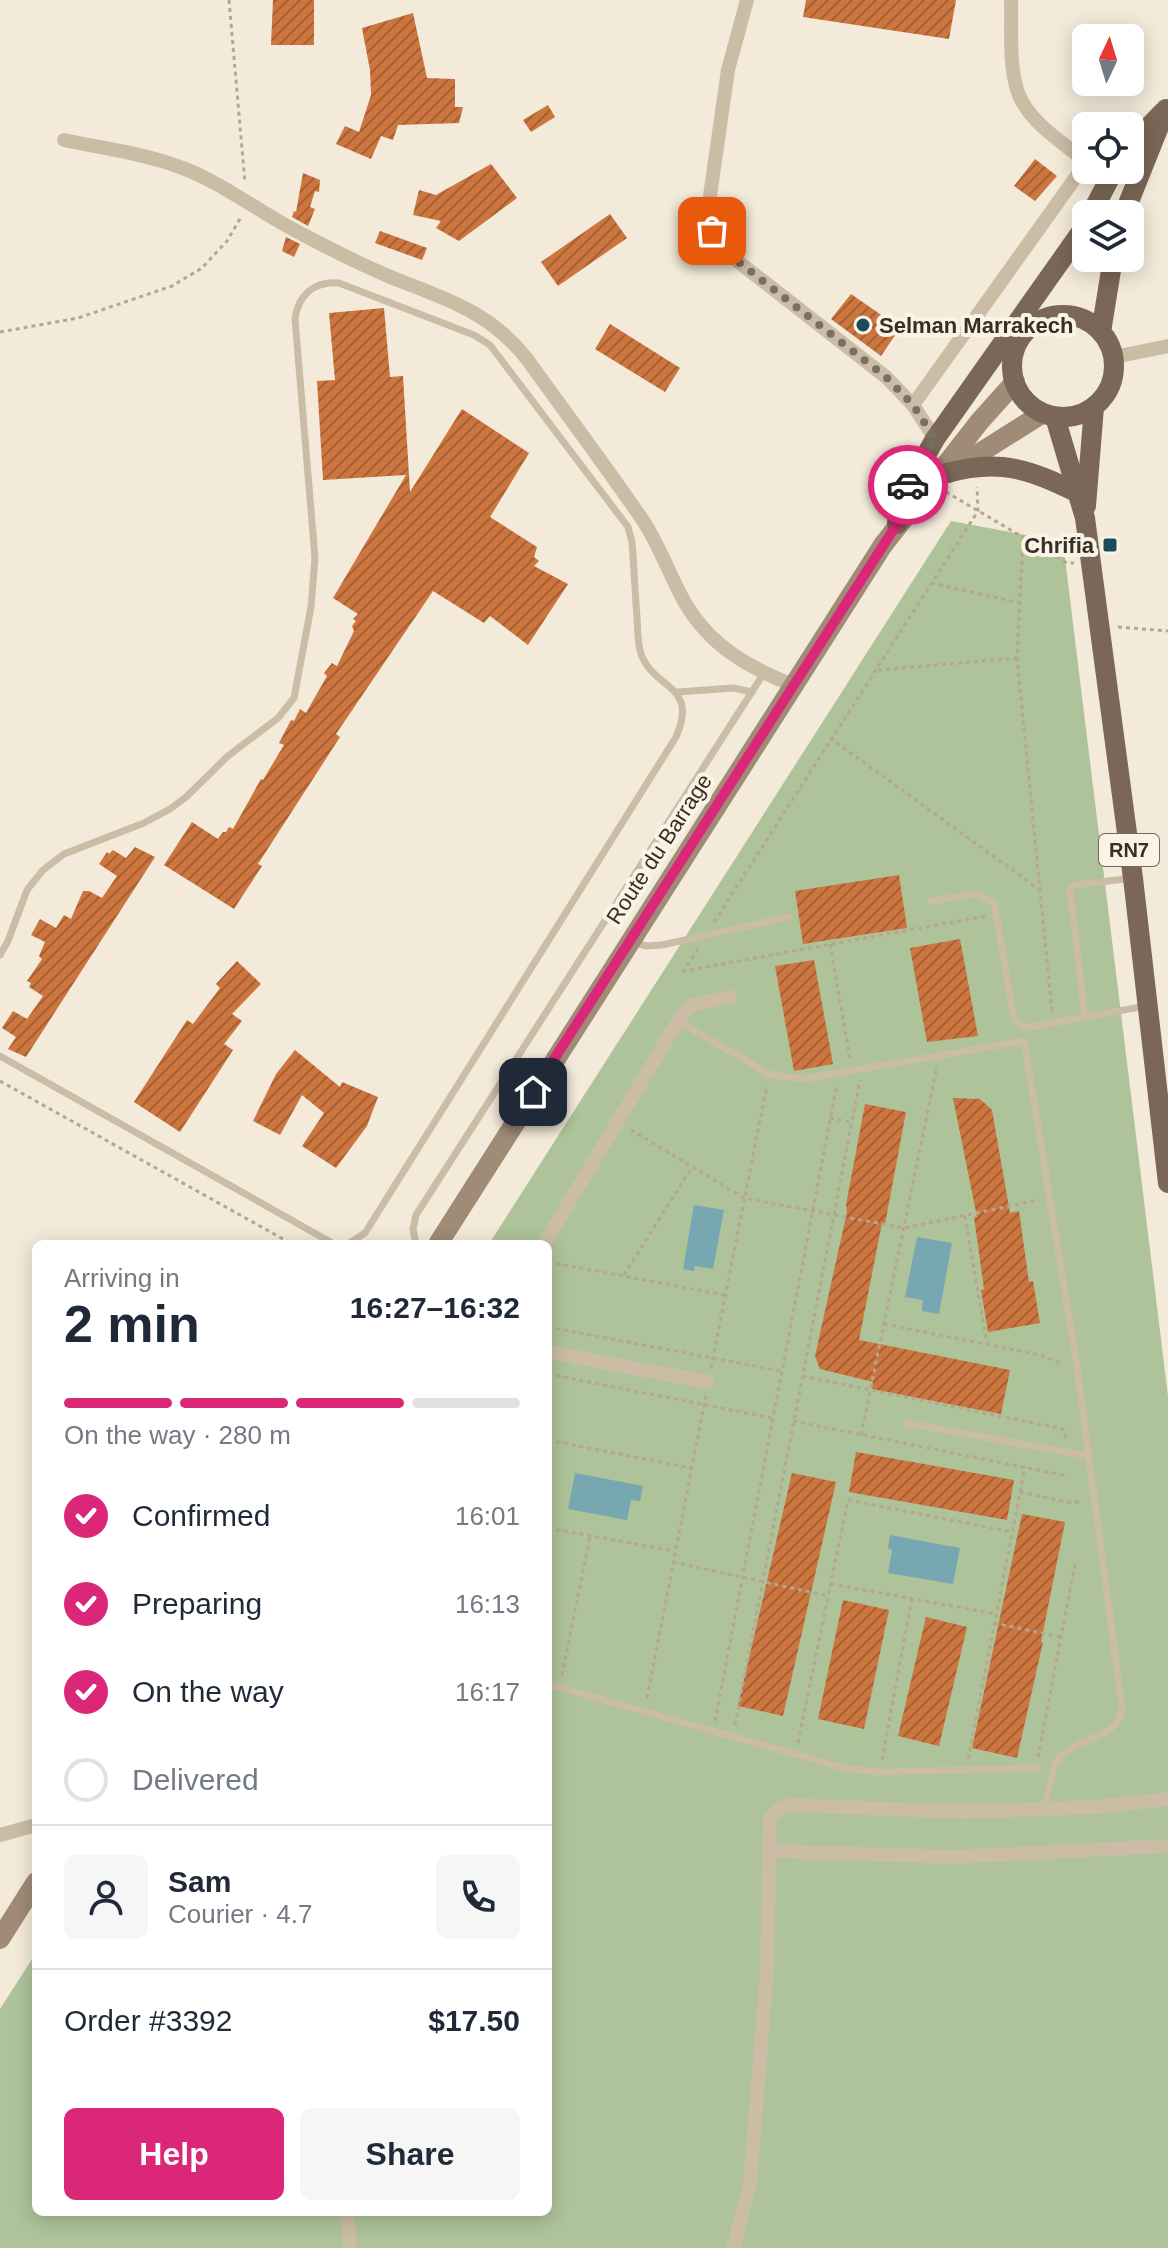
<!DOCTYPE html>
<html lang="en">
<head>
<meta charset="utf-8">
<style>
  body { margin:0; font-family:Arial,sans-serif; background:#f6f6f7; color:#1f2937; height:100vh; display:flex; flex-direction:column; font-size:30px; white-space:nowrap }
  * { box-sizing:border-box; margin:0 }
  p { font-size:26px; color:#747a83 }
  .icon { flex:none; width:44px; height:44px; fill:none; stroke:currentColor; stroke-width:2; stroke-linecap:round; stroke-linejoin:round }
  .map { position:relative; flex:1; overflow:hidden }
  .drawer { position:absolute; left:32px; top:1240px; width:520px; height:976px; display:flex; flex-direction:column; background:#fff; border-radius:12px; box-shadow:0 4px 20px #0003 }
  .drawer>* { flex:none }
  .needle { width:52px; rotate:4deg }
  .fabs { position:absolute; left:1072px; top:24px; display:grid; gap:16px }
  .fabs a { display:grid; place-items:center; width:72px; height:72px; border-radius:12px; background:#fff; box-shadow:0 4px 20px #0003; font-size:40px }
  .pin { position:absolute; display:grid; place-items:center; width:68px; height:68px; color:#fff; margin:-34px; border-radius:16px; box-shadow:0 4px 12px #0006 }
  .courier { position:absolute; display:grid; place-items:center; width:80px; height:80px; margin:-40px; border:6px solid #db2777; border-radius:50%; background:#fff; color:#222; box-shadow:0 2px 10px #0007 }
  .overview em { font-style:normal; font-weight:700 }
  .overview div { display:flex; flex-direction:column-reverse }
  .overview { display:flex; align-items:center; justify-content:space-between; height:136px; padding:0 32px }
  h1 { font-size:52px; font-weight:700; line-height:60px }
  .bar { display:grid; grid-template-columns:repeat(4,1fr); gap:12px 8px; align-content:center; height:96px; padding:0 32px }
  .bar i { height:10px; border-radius:6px; background:#e0e1e3 }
  .bar .selected { background:#db2777 }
  .bar p { grid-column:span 4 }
  .line { display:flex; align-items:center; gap:20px; padding:0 32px; border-top:2px solid #e0e1e3 }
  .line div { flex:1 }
  .round { display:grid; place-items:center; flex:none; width:84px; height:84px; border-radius:12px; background:#f6f6f7 }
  ol { padding:0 32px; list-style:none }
  li { display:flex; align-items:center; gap:24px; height:88px }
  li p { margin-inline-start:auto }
  li .icon { padding:8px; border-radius:50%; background:#db2777; color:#fff; stroke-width:4 }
  li:last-child { color:#747a83 }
  li i { width:44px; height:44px; border:4px solid #e0e1e3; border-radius:50% }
  .primary-button { display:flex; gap:16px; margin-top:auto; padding:16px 32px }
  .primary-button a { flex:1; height:92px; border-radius:12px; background:#db2777; color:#fff; font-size:32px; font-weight:700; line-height:92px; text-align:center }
  .primary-button a+a { background:#f6f6f7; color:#1f2937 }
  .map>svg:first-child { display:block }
  .grass { fill:#aec399 }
  .water { fill:#77a7b1 }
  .building { fill:url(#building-hatch) }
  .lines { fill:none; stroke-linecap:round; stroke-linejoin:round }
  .path { stroke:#b7a68f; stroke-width:3; stroke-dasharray:4 4; stroke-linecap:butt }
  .service { stroke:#cbbca5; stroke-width:7 }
  .minor { stroke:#cbbca5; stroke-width:14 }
  .secondary { stroke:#9f8b76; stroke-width:20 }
  .primary { stroke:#7a6757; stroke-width:20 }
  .done { stroke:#797065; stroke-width:8; stroke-dasharray:0 14.4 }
  .route { stroke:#db2777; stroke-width:10 }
  .poi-dot { fill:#1a4d5a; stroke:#faf4e6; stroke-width:3 }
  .labels { text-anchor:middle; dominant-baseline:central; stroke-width:8; stroke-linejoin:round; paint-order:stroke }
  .shield { fill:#faf4e6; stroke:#726960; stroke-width:2 }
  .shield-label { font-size:20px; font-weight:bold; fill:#372e27 }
  .poi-label { font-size:22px; font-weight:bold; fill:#372e27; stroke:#faf4e6; text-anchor:start }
  .street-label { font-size:22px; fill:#372e27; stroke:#faf4e6 }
</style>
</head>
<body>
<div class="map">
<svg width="1168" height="2248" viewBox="0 0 1168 2248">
  <defs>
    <pattern id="building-hatch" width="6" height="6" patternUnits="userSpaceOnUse" patternTransform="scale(2)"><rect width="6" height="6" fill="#cc753e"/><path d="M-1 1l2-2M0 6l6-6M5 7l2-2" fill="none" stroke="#a66034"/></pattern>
  </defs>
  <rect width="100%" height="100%" fill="#f3ead9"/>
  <polygon class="grass" points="951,521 1063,542 1168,1396 1168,2248 0,2248 0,2009 36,1953 36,2212 548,2212 548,1244 489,1244"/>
  <g class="water">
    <polygon points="694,1205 724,1210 713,1269 695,1266 694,1271 683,1269"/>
    <polygon points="917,1237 952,1243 939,1314 922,1311 923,1300 905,1297"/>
    <polygon points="575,1473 643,1486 640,1501 631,1500 627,1520 568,1509"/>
    <polygon points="890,1535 960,1548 953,1584 888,1573 892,1550 888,1548"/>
  </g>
  <g class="building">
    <polygon points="273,0 314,0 314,45 271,45"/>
    <polygon points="806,0 956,0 949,39 803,17"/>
    <polygon points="413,13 427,78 455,79 455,107 463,107 459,123 398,125 393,140 381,136 371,159 336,144 345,126 359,132 371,95 370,70 362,28"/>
    <polygon points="548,105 555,117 531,132 523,120"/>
    <polygon points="1035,159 1057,176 1035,201 1014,186"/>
    <polygon points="491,164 517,198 459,241 436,228 441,221 413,215 419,190 436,195"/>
    <polygon points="303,173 320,180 319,192 315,191 310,207 315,209 308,226 292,217 294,211 296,212"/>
    <polygon points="610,214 627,238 558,286 541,262"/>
    <polygon points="380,231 427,248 422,260 375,243"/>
    <polygon points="286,237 300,244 294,257 282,251"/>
    <polygon points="851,294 900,328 881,356 831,319"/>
    <polygon points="384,308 390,377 403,376 410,492 462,409 529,453 490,517 537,547 534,557 539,561 534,566 568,584 528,645 490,616 484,623 433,591 336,734 340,737 258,864 262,866 234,909 164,865 192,822 218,839 223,832 226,832 229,827 233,829 261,779 263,780 284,745 279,743 291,720 294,721 300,709 306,713 327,676 324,673 332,663 337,666 354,631 352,626 356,621 353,619 358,614 333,598 406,475 323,480 317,381 335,380 329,313"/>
    <polygon points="610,324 680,368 665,392 595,349"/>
    <polygon points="135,847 155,857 26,1057 8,1049 16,1037 2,1028 13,1011 27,1019 43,996 29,987 31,983 27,981 42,959 39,956 45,942 31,935 40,919 56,928 64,915 71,919 83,891 89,891 102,898 117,876 99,864 107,852 109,854 113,850 126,858"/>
    <polygon points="899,875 907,928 803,944 795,891"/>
    <polygon points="960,939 978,1036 927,1042 910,948"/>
    <polygon points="814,960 833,1064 794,1071 775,966"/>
    <polygon points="237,961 261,984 232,1014 242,1021 224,1044 233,1050 180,1132 134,1102 187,1020 193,1024 220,988 216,984"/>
    <polygon points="295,1050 340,1087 342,1082 378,1097 367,1126 336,1168 302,1146 324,1113 302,1095 280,1135 253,1121 276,1074"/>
    <polygon points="953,1098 980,1099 992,1110 1010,1213 1019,1211 1029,1282 1033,1281 1040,1323 988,1332 981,1290 984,1289 974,1217 977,1217"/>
    <polygon points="865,1104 906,1112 885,1224 882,1223 859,1340 1010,1370 1001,1414 872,1389 873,1382 820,1369 815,1356 847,1212 846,1205"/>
    <polygon points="856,1452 1014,1480 1007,1520 849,1492"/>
    <polygon points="792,1473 836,1482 783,1716 738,1706"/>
    <polygon points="1022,1514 1065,1522 1041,1642 1043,1642 1017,1758 972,1748"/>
    <polygon points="843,1600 889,1610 864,1729 818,1719"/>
    <polygon points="926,1617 967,1627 939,1746 898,1736"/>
  </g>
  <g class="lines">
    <g class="path">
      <polyline points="229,0 245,183"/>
      <polyline points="0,332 78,318 172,286 202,268 227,241 241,217"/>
      <polyline points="946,492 1067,563 1074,563"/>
      <polyline points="1023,537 1017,658 1052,1011"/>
      <polyline points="931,583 1020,603"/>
      <polyline points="1118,627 1168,631"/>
      <polyline points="878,670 1017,658"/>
      <polyline points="830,738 1040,890"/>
      <polyline points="714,922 978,511 977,487"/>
      <polyline points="830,944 850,1059"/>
      <polyline points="698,949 684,971 986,916"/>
      <polyline points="0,1081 292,1244"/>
      <polyline points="830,1118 850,1122"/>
      <polyline points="631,1130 744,1198 904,1228 1039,1200"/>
      <polyline points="965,1216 987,1344"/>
      <polyline points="548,1262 725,1295"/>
      <polyline points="624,1275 692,1167"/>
      <polyline points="884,1324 1040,1355 1058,1362 1063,1362"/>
      <polyline points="548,1327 781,1371"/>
      <polyline points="711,1368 767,1085"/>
      <polyline points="548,1374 772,1418"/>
      <polyline points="802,1376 1063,1429 1066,1439"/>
      <polyline points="793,1421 1068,1476"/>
      <polyline points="861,1435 937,1066"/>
      <polyline points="548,1440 691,1468"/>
      <polyline points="1020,1492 1072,1503 1083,1501"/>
      <polyline points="548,1528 674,1551"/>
      <polyline points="673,1562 828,1596"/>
      <polyline points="831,1584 996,1614"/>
      <polyline points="994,1623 1061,1637"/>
      <polyline points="562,1675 590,1536"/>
      <polyline points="647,1698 706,1395"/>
      <polyline points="715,1721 837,1084"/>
      <polyline points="735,1725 860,1080"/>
      <polyline points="798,1743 848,1500 1013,1532"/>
      <polyline points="1038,1757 1075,1564"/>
      <polyline points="968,1759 1025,1467"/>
      <polyline points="882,1760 912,1598"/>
    </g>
    <g class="service">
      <polyline points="678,692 733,688 752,692"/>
      <polyline points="930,901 978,894 994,903 1014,1019 1024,1028 1146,1006"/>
      <polyline points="635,943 647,946 662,945 789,917"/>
      <path d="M0,955L8,941L27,890L43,870L64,854L144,823L170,809L186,797L228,756L278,718L294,698L311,607L315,558L295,319C298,295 314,281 339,283L474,335L490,345L628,527L632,542C634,567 635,592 637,617C638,629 637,642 641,654C655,691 699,684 676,737L365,1233L348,1244"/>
      <polyline points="1085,1017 1070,890 1074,885 1133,878"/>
      <path d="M678,1021L769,1074L803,1079L1024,1041L1076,1360L1122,1707C1121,1741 1072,1736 1055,1763L1044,1809"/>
      <polyline points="0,1056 334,1244"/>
      <polyline points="416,1244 413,1229 416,1215 764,673"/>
      <polyline points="906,1423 1089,1456"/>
      <polyline points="548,1684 844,1768 880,1772 1036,1768"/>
    </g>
    <g class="minor">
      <polyline points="747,0 728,70 710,196 708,214 712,231 722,249 886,377 913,405 935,439"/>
      <path d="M1011,0C1012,30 1008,67 1019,95C1030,123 1064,143 1086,162"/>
      <path d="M64,140C101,148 141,153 177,166C219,180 260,213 300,233C328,248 358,263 388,276C442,298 489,310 527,359C565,412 605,465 642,519C659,544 669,574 684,601C709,645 747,667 793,685"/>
      <polyline points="1095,170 1106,182"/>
      <polyline points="1114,357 1168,346"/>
      <polyline points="913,405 1086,163"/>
      <polyline points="544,1244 683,1013 692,1005 730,997"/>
      <polyline points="548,1352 708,1382"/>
      <polyline points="0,1835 36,1825"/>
      <polyline points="769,1851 955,1857 1168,1846"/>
      <polyline points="347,2212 350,2248"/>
      <polyline points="733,2248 750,2183 767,1970 770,1819 779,1809 790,1805 961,1812 1097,1807 1168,1799"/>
    </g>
    <g class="secondary">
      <polyline points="948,473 1043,413"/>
      <polyline points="438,1244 883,545 980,421 1015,382"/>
      <polyline points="0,1939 36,1882"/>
    </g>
    <g class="primary">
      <polyline points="1130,146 1163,112"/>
      <polyline points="1091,214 1114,170"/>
      <polyline points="1124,214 1166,109"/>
      <circle cx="1063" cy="366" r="51"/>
      <polyline points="1101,332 1113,258"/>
      <polyline points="1055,417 1085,518 1133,878 1168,1183"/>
      <path d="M947,473C1001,458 1030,470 1078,493"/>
      <polyline points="1086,506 1094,407"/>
      <polyline points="897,524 899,503 935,439 1086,225"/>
    </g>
  </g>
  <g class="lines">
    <polyline class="done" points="712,231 722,249 886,377 913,405 935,439 908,485"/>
    <polyline class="route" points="533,1092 897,524 899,503 908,485"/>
  </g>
  <g class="poi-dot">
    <circle cx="863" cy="325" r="8"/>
    <rect x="1102" y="537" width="16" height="16" rx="4"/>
  </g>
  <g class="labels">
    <rect class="shield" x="1099" y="834" width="60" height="32" rx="6"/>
    <g class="shield-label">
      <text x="1129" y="850">RN7</text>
    </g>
    <g class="poi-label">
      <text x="879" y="325">Selman Marrakech</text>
      <text x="1094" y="545" text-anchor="end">Chrifia</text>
    </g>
    <g class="street-label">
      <text transform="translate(659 849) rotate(-57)">Route du Barrage</text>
    </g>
  </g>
</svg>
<div class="fabs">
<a><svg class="needle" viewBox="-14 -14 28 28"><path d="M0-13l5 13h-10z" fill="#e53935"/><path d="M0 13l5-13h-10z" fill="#747a83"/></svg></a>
<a><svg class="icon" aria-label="locate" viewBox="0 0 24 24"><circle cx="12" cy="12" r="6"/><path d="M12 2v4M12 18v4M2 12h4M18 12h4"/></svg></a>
<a><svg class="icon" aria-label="layers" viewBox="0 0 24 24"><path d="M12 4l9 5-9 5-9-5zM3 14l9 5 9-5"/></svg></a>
</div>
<div class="pin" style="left:712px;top:231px;background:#ea580c"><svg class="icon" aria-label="bag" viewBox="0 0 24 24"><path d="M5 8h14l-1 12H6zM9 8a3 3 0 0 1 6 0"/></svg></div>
<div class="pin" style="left:533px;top:1092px;background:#1f2937"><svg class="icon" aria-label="home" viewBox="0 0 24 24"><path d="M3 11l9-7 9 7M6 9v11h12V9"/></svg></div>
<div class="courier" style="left:908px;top:485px"><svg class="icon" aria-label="car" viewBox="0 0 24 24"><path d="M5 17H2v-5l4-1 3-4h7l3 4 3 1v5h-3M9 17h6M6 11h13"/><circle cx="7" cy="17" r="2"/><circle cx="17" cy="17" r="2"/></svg></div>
<section class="drawer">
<div class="overview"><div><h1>2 min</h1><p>Arriving in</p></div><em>16:27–16:32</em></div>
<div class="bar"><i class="selected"></i><i class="selected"></i><i class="selected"></i><i></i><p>On the way · 280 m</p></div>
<ol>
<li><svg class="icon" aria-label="check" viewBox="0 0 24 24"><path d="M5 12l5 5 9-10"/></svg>Confirmed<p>16:01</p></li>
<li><svg class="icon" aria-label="check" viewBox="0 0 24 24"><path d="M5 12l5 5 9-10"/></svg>Preparing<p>16:13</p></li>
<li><svg class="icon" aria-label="check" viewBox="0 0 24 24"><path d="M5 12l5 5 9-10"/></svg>On the way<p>16:17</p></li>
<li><i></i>Delivered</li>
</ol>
<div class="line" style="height:144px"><a class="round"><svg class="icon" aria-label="person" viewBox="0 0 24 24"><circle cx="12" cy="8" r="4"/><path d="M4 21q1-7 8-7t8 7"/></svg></a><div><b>Sam</b><p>Courier · 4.7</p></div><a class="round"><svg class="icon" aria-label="phone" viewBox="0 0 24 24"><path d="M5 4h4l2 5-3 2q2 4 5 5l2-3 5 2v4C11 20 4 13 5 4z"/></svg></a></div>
<div class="line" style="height:104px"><div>Order #3392</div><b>$17.50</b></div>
<div class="primary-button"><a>Help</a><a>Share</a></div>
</section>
</div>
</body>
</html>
